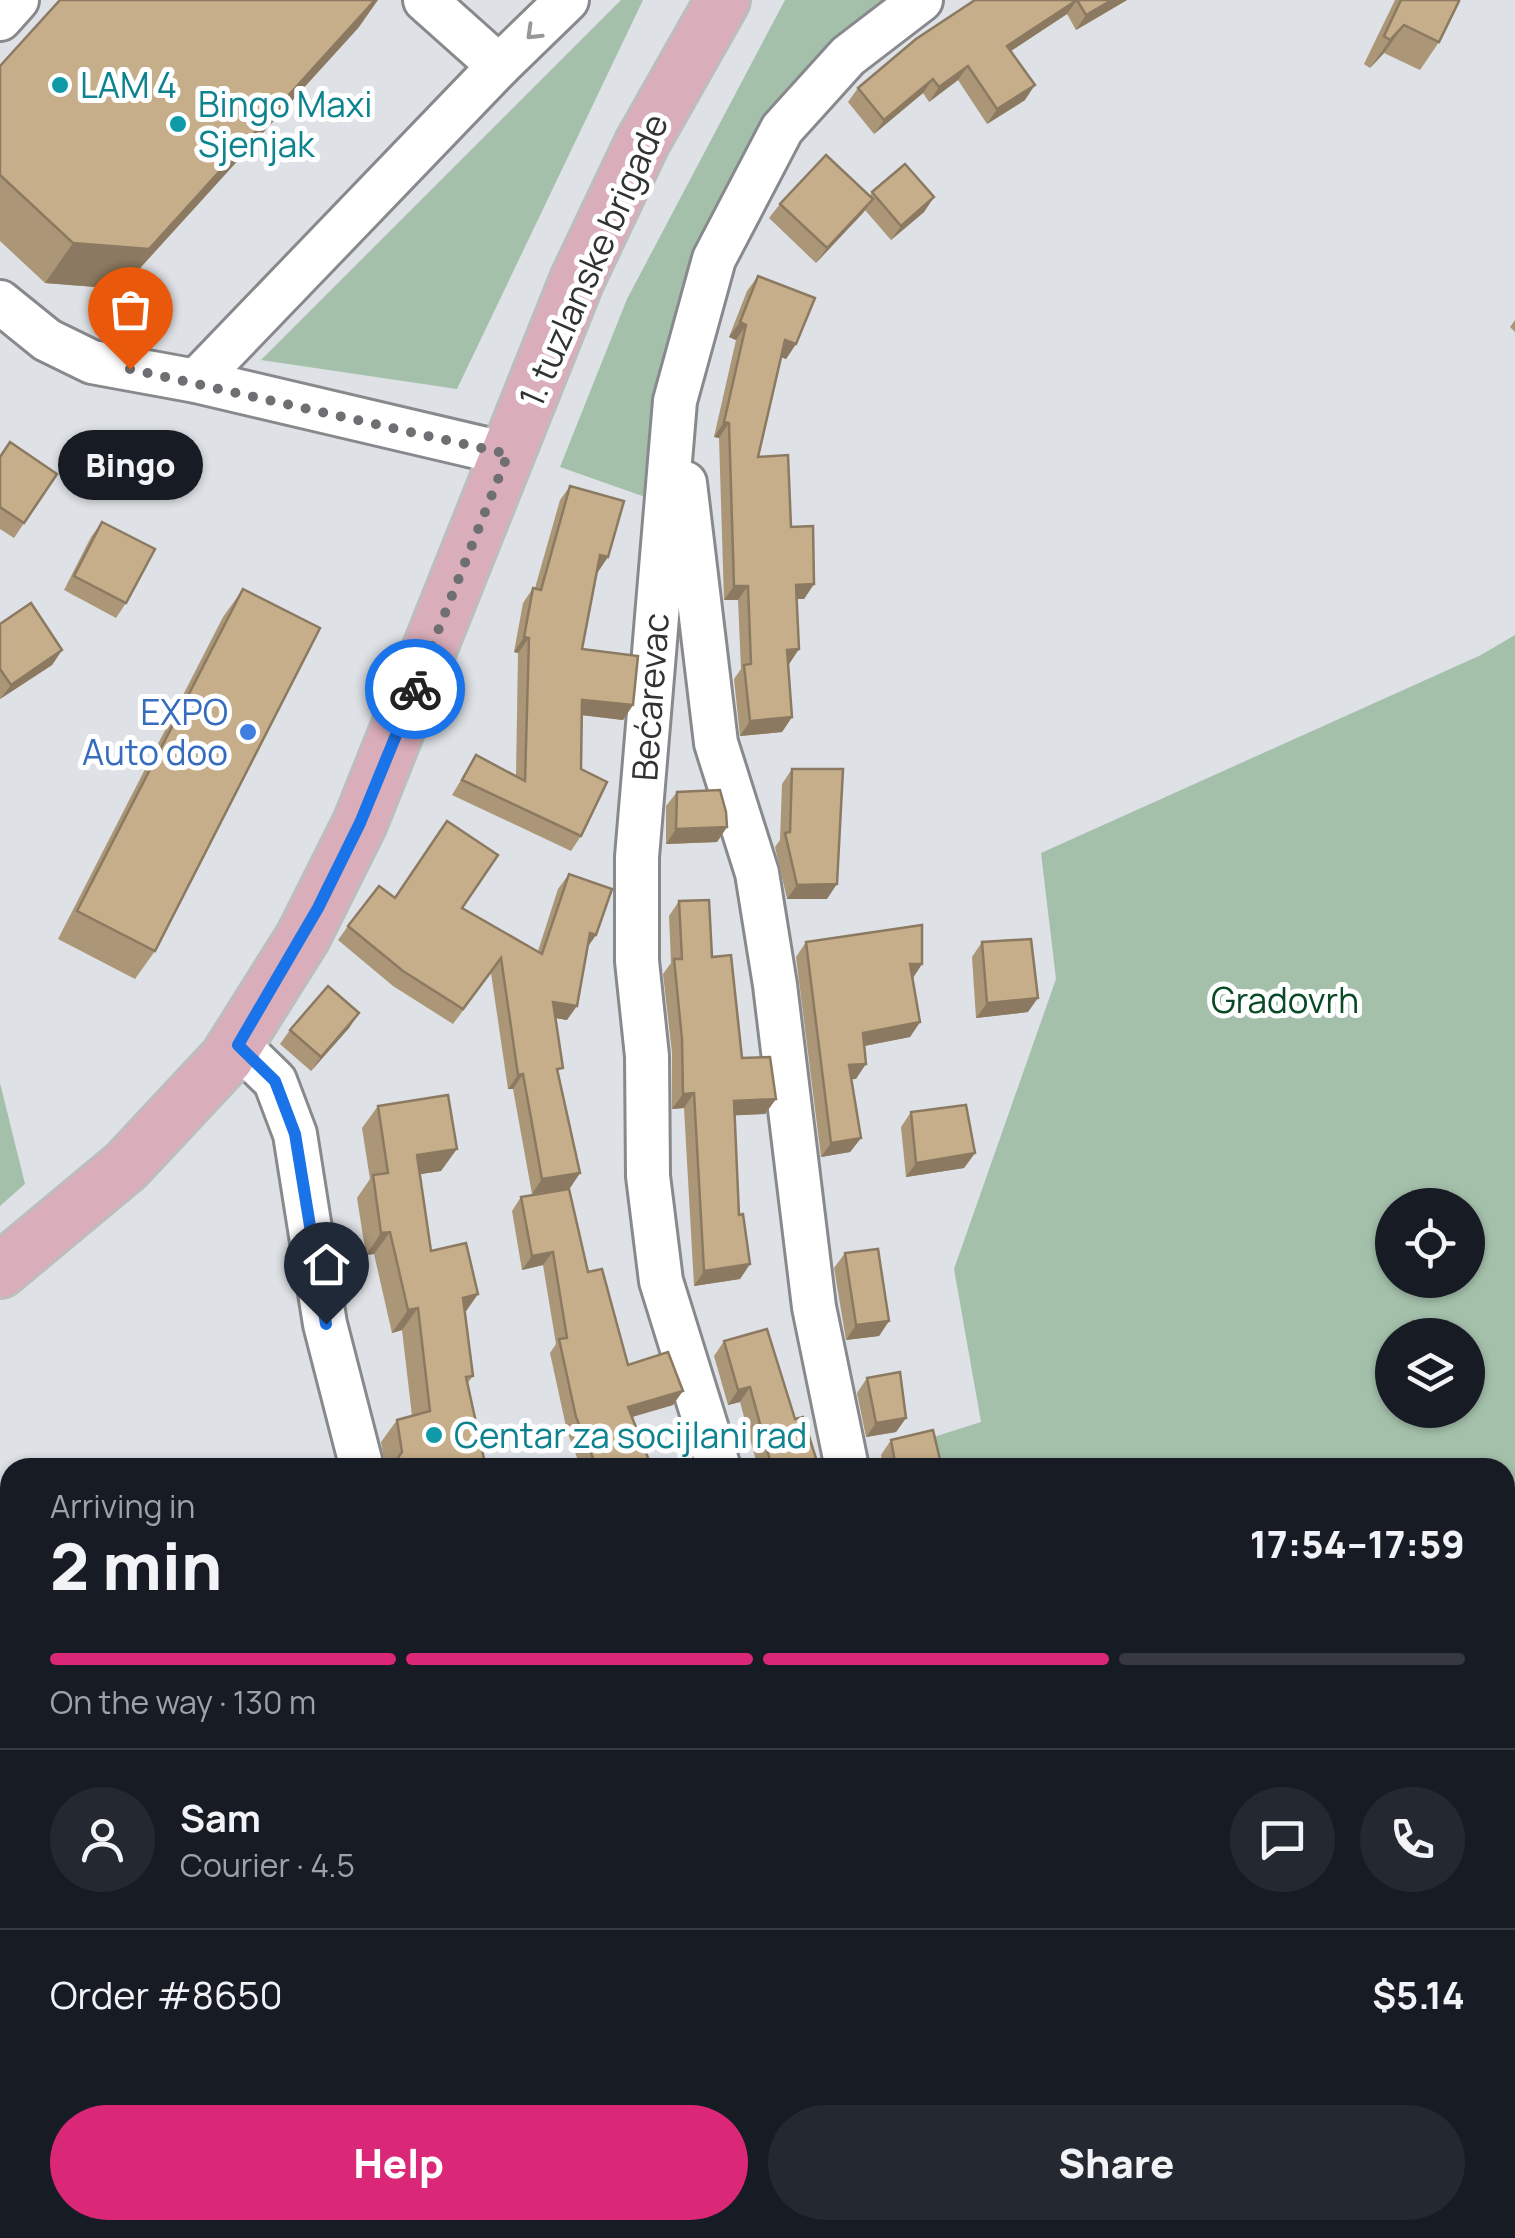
<!DOCTYPE html>
<html lang="en">
<head>
<meta charset="utf-8">
<style>
  body { margin:0; font-family:Manrope,sans-serif; background:#242831; color:#f1f3f6; height:100vh; display:flex; flex-direction:column; font-size:38px; white-space:nowrap }
  * { box-sizing:border-box; margin:0 }
  p { font-size:32px; color:#9ea1a6 }
  .icon { flex:none; width:55px; height:55px; fill:none; stroke:currentColor; stroke-width:2; stroke-linecap:round; stroke-linejoin:round }
  .map { position:relative; flex:1; overflow:hidden }
  .drawer { position:absolute; left:0px; top:1458px; width:1515px; height:782px; display:flex; flex-direction:column; background:#171b24; border-radius:30px 30px 0 0; box-shadow:0 2px 8px #0004 }
  .drawer>* { flex:none }
  .fabs { position:absolute; left:1375px; top:1188px; display:grid; gap:20px }
  .fabs a { display:grid; place-items:center; width:110px; height:110px; border-radius:50%; background:#171b24; box-shadow:0 2px 8px #0004; font-size:50px }
  .pin { position:absolute; display:grid; place-items:center; width:85px; height:85px; color:#fff; margin:-102px -42px; border-radius:50% 50% 50% 0; rotate:-45deg; box-shadow:0 0 10px #0007 }
  .pin .icon { rotate:45deg }
  .courier { position:absolute; display:grid; place-items:center; width:100px; height:100px; margin:-50px; border:8px solid #1a73e8; border-radius:50%; background:#fff; color:#222; box-shadow:0 2px 12px #0007 }
  .bubble { position:absolute; height:70px; border-radius:35px; background:#171b24; box-shadow:0 2px 8px #0004; font-size:32px; font-weight:800; line-height:70px; text-align:center }
  .headline em { font-style:normal; font-weight:800 }
  .headline div { display:flex; flex-direction:column-reverse }
  .headline { display:flex; align-items:center; justify-content:space-between; height:170px; padding:0 50px }
  h1 { font-size:65px; font-weight:800; line-height:75px }
  .bar { display:grid; grid-template-columns:repeat(4,1fr); gap:15px 10px; align-content:center; height:120px; padding:0 50px }
  .bar i { height:12px; border-radius:8px; background:#363941 }
  .bar .active { background:#db2777 }
  .bar p { grid-column:span 4 }
  .line { display:flex; align-items:center; gap:25px; padding:0 50px; border-top:2px solid #363941 }
  .line div { flex:1 }
  .round { display:grid; place-items:center; flex:none; width:105px; height:105px; border-radius:52px; background:#242831 }
  .primary-button { display:flex; gap:20px; margin-top:auto; padding:20px 50px }
  .primary-button a { flex:1; height:115px; border-radius:60px; background:#db2777; color:#fff; font-size:40px; font-weight:800; line-height:115px; text-align:center }
  .primary-button a+a { background:#242831; color:#f1f3f6 }
  .map>svg:first-child { display:block }
  .green { fill:#a4c0ab; fill-rule:evenodd }
  .lines { fill:none; stroke-linecap:round; stroke-linejoin:round }
  .stream { stroke:#9cbedc; stroke-width:11 }
  .minor-casing { stroke:#87898d; stroke-width:48 }
  .major-casing { stroke:#bdbdbe; stroke-width:58 }
  .minor { stroke:#fff; stroke-width:42 }
  .major { stroke:#d9adb9; stroke-width:52 }
  .wall { fill:#ab9678 }
  .shaded-wall { fill:#8b7a61 }
  .building { fill:#c7ae8b; stroke:#8b7a61; stroke-width:2.5 }
  .oneway { stroke:#98989a }
  .done { stroke:#6e6f72; stroke-width:10; stroke-dasharray:0 18 }
  .route { stroke:#1a73e8; stroke-width:12 }
  .culture-dot { fill:#0f9aa8; stroke:#fff; stroke-width:4 }
  .shop-dot { fill:#3f7fe0; stroke:#fff; stroke-width:4 }
  .labels { text-anchor:middle; dominant-baseline:central; stroke-width:10; stroke-linejoin:round; paint-order:stroke }
  .culture-label { font-size:35px; fill:#0d838f; stroke:#fff; text-anchor:start }
  .street-label { font-size:35px; fill:#313234; stroke:#fff }
  .shop-label { font-size:35px; fill:#366cbe; stroke:#fff; text-anchor:end }
  .park-label { font-size:35px; fill:#0a4925; stroke:#fff }
</style>
</head>
<body>
<div class="map">
<svg width="1515" height="2238" viewBox="0 0 1515 2238">
  <rect width="100%" height="100%" fill="#dee1e5"/>
  <g class="green">
    <polygon points="621,0 643,0 457,389 261,360"/>
    <polygon points="785,0 884,0 845,31 805,75 648,498 560,467 627,299"/>
    <path d="M1515,635V2238H1181L1180,2230H1505V1468H929L921,1441L981,1422L954,1269L1056,979L1041,853L1481,655ZM1392,1205H1468V1280H1392ZM1392,1335H1468V1410H1392Z"/>
    <polygon points="0,1083 25,1184 0,1206"/>
  </g>
  <g class="lines">
    <polyline class="stream" points="211,2230 214,2238"/>
    <g class="minor-casing">
      <g id="minor">
        <polyline points="425,0 499,66"/>
        <polyline points="0,19 17,0"/>
        <polyline points="0,302 47,340 92,362 196,381 507,454"/>
        <polyline points="196,381 499,66 567,0"/>
        <polyline points="685,483 716,743 757,873 775,985 814,1307 847,1468"/>
        <polyline points="238,1045 275,1081 295,1134 325,1324 362,1468"/>
        <polyline points="719,1468 661,1281 648,1176 647,1056 637,961 637,857 675,401 714,259 782,129 848,56 921,0"/>
        <polyline points="1035,2230 1039,2238"/>
      </g>
    </g>
    <g class="major-casing">
      <polyline id="major" points="0,1271 126,1166 227,1058 303,937 360,823 577,280 642,143 723,0"/>
    </g>
    <use href="#minor" class="minor"/>
    <use href="#major" class="major"/>
  </g>
  <g class="wall">
    <polygon points="975,0 1127,0 1076,30 1067,14 1011,51 1025,100 987,124 958,80 929,102 923,93 874,134 848,102 858,88"/>
    <polygon points="1395,0 1457,0 1439,42 1420,70 1384,53 1370,68 1364,64"/>
    <polygon points="359,27 121,289 45,283 0,241 0,66"/>
    <polygon points="872,192 934,197 924,212 891,240 865,210 816,263 769,218 780,204 870,196"/>
    <polygon points="758,276 796,344 786,359 781,357 758,457 791,527 814,584 804,599 797,599 799,649 789,664 792,717 782,732 740,736 734,679 741,669 738,600 724,600 719,438 714,437 736,340 729,337 747,291"/>
    <polygon points="1515,320 1515,332 1510,327"/>
    <polygon points="0,457 57,474 14,538 0,529"/>
    <polygon points="570,486 608,557 597,572 582,649 633,705 623,720 582,715 581,836 571,851 452,795 476,755 516,776 518,653 514,652 523,603 533,588 535,588 560,500"/>
    <polygon points="102,522 126,603 116,618 64,590 91,537"/>
    <polygon points="243,589 155,951 135,979 58,939 223,617"/>
    <polygon points="0,624 62,650 52,665 0,699"/>
    <polygon points="792,769 827,899 787,899 775,847 780,840 782,784"/>
    <polygon points="677,792 727,827 717,842 666,844 666,806"/>
    <polygon points="569,874 596,935 587,948 567,1020 556,1018 559,1074 580,1173 570,1188 532,1194 513,1089 508,1089 491,973 453,1024 393,986 338,940 348,926 395,898 462,908 538,951 558,889"/>
    <polygon points="679,901 712,957 742,1058 776,1099 765,1114 734,1115 739,1215 750,1264 740,1279 694,1286 684,1108 672,1109 672,1053 663,974 671,963 669,916"/>
    <polygon points="806,942 922,964 913,978 920,1022 910,1037 865,1046 856,1079 851,1079 861,1138 850,1152 821,1157 796,957"/>
    <polygon points="982,942 1028,1012 976,1018 972,957"/>
    <polygon points="359,1013 349,1028 311,1071 280,1044 290,1030"/>
    <polygon points="378,1106 441,1171 420,1174 431,1251 478,1294 465,1312 473,1376 467,1384 486,1468 385,1468 381,1442 397,1420 412,1416 402,1330 392,1333 374,1254 366,1255 357,1198 370,1179 362,1128"/>
    <polygon points="911,1112 975,1153 964,1168 906,1177 901,1127"/>
    <polygon points="521,1197 588,1272 628,1365 673,1405 632,1417 652,1468 581,1468 567,1431 550,1353 556,1344 543,1265 522,1270 512,1211"/>
    <polygon points="845,1253 889,1321 879,1336 846,1340 834,1268"/>
    <polygon points="724,1341 795,1419 819,1468 758,1468 740,1402 728,1405 714,1356"/>
    <polygon points="867,1378 906,1418 896,1432 866,1437 857,1393"/>
    <polygon points="891,1440 942,1468 883,1468 881,1455"/>
    <polygon points="10,2088 10,2190 0,2179 0,2097"/>
    <polygon points="800,2230 832,2230 807,2238 803,2238"/>
    <polygon points="1097,2230 1165,2230 1169,2238 1101,2238"/>
  </g>
  <g class="shaded-wall">
    <polygon points="375,0 378,0 359,27 121,289 45,283 73,243"/>
    <polygon points="1077,0 1067,14 997,60 1007,46"/>
    <polygon points="1112,0 1127,0 1076,30 1086,15"/>
    <polygon points="1404,25 1384,53 1370,68 1390,40"/>
    <polygon points="968,66 958,80 929,102 939,87"/>
    <polygon points="933,79 923,93 874,134 884,120"/>
    <polygon points="1035,85 1025,100 987,124 997,109"/>
    <polygon points="934,197 924,212 891,240 901,226"/>
    <polygon points="873,199 863,213 816,263 827,248"/>
    <polygon points="740,322 746,325 736,340 729,337"/>
    <polygon points="785,340 796,344 786,359 775,355"/>
    <polygon points="724,422 729,423 719,438 714,437"/>
    <polygon points="600,555 608,557 598,572 590,570"/>
    <polygon points="814,584 804,599 786,599 796,585"/>
    <polygon points="734,586 748,586 738,600 724,600"/>
    <polygon points="524,637 529,638 518,653 514,652"/>
    <polygon points="799,649 789,664 787,650"/>
    <polygon points="62,650 52,665 0,699 11,685"/>
    <polygon points="582,700 633,705 623,720 572,714"/>
    <polygon points="792,717 782,732 740,736 750,721"/>
    <polygon points="727,827 717,842 666,844 676,829"/>
    <polygon points="837,884 827,899 787,899 797,885"/>
    <polygon points="590,933 596,935 586,949"/>
    <polygon points="910,964 922,964 912,979"/>
    <polygon points="1038,998 1028,1012 976,1018 987,1003"/>
    <polygon points="553,1002 577,1006 567,1020 543,1016"/>
    <polygon points="359,1013 349,1028 311,1071 321,1057"/>
    <polygon points="920,1022 910,1037 853,1048 863,1033"/>
    <polygon points="866,1064 856,1079 839,1080 849,1065"/>
    <polygon points="523,1074 513,1089 508,1089 518,1075"/>
    <polygon points="694,1093 684,1108 672,1109 683,1094"/>
    <polygon points="776,1099 765,1114 723,1116 734,1101"/>
    <polygon points="861,1138 850,1152 821,1157 831,1143"/>
    <polygon points="457,1149 441,1171 402,1177 417,1155"/>
    <polygon points="975,1153 964,1168 906,1177 916,1163"/>
    <polygon points="580,1173 570,1188 532,1194 542,1179"/>
    <polygon points="390,1232 374,1254 366,1255 381,1233"/>
    <polygon points="553,1252 543,1265 522,1270 532,1256"/>
    <polygon points="750,1264 740,1279 694,1286 704,1271"/>
    <polygon points="478,1294 462,1317 463,1298"/>
    <polygon points="418,1308 402,1330 392,1333 408,1310"/>
    <polygon points="889,1321 879,1336 846,1340 856,1325"/>
    <polygon points="750,1387 740,1402 728,1405 738,1390"/>
    <polygon points="683,1391 673,1405 618,1421 628,1407"/>
    <polygon points="906,1418 896,1432 866,1437 876,1423"/>
    <polygon points="10,1848 10,1871 0,1874 0,1851"/>
    <polygon points="810,2230 832,2230 804,2238"/>
  </g>
  <g class="building">
    <polygon points="60,0 375,0 149,249 73,243 0,175 0,66"/>
    <polygon points="975,0 1077,0 1007,46 1035,85 997,109 968,66 939,87 933,79 884,120 858,88 916,39"/>
    <polygon points="1077,0 1112,0 1086,15"/>
    <polygon points="1401,0 1457,0 1459,1 1439,42 1404,25 1390,40 1384,36"/>
    <polygon points="826,155 873,199 827,248 780,204"/>
    <polygon points="905,164 934,197 901,226 872,192"/>
    <polygon points="758,276 815,298 796,344 785,340 758,457 788,455 791,527 813,526 814,584 796,585 799,649 787,650 792,717 750,721 744,665 751,664 748,586 734,586 729,423 724,422 746,325 740,322"/>
    <polygon points="10,442 57,474 24,523 0,507 0,457"/>
    <polygon points="570,486 624,501 608,557 600,555 582,649 638,656 633,705 582,700 581,769 607,782 581,836 462,780 476,755 525,781 529,638 524,637 533,588 541,590"/>
    <polygon points="102,522 155,549 126,603 74,576"/>
    <polygon points="243,589 320,628 155,951 77,911"/>
    <polygon points="31,603 62,650 11,685 0,669 0,624"/>
    <polygon points="792,769 843,769 837,884 797,885 785,833 790,832"/>
    <polygon points="720,790 726,812 727,827 676,829 677,792"/>
    <polygon points="447,821 498,855 462,908 542,954 569,874 612,889 596,935 590,933 577,1006 553,1002 563,1068 557,1069 580,1173 542,1179 523,1074 518,1075 501,958 463,1009 403,971 348,926 379,886 395,898"/>
    <polygon points="709,900 712,957 731,955 742,1058 770,1057 776,1099 734,1101 739,1215 743,1214 750,1264 704,1271 694,1093 683,1094 682,1039 674,959 682,959 679,901"/>
    <polygon points="922,925 922,964 910,964 920,1022 863,1033 866,1064 849,1065 861,1138 831,1143 806,942"/>
    <polygon points="1031,939 1038,998 987,1003 982,942"/>
    <polygon points="328,986 359,1013 321,1057 290,1030"/>
    <polygon points="448,1095 457,1149 417,1155 431,1251 466,1243 478,1294 463,1298 473,1376 466,1377 486,1468 391,1468 402,1452 397,1420 430,1411 418,1308 408,1310 390,1232 381,1233 373,1175 388,1173 378,1106"/>
    <polygon points="966,1105 975,1153 916,1163 911,1112"/>
    <polygon points="569,1189 588,1272 602,1269 628,1365 668,1352 683,1391 628,1407 652,1468 597,1468 576,1417 559,1339 567,1338 553,1252 532,1256 521,1197"/>
    <polygon points="878,1249 889,1321 856,1325 845,1253"/>
    <polygon points="767,1329 795,1419 803,1417 819,1468 772,1468 750,1387 738,1390 724,1341"/>
    <polygon points="900,1372 906,1418 876,1423 867,1378"/>
    <polygon points="933,1430 942,1468 896,1468 891,1440"/>
    <polygon points="10,1532 10,1848 0,1851 0,1534"/>
    <polygon points="10,2088 10,2152 0,2142 0,2097"/>
    <polygon points="1114,2230 1165,2230 1169,2238 1118,2238"/>
  </g>
  <defs><path id="oneway-chevron" d="M-2-3.5L2.5 0L-2 3.5" fill="none" stroke-width="1.6" stroke-linecap="round" stroke-linejoin="round" transform="scale(2.5)"/></defs>
  <use class="oneway" href="#oneway-chevron" transform="translate(533 33) rotate(136)"/>
  <g class="lines">
    <polyline class="done" points="130,369 508,454 415,689"/>
    <polyline class="route" points="326,1324 295,1134 275,1081 238,1045 318,908 360,823 415,689"/>
  </g>
  <g class="culture-dot">
    <circle cx="60" cy="85" r="10"/>
    <circle cx="178" cy="124" r="10"/>
    <circle cx="434" cy="1435" r="10"/>
  </g>
  <circle class="shop-dot" cx="248" cy="732" r="10"/>
  <g class="labels">
    <g class="culture-label">
      <text x="80" y="85">LAM 4</text>
      <text x="198" y="104">Bingo Maxi<tspan x="198" dy="40">Sjenjak</tspan></text>
      <text x="454" y="1435">Centar za socijlani rad</text>
    </g>
    <g class="street-label">
      <text transform="translate(593 260) rotate(-66)">1. tuzlanske brigade</text>
      <text transform="translate(650 697) rotate(-86)">Bećarevac</text>
    </g>
    <g class="shop-label">
      <text x="228" y="712">EXPO<tspan x="228" dy="40">Auto doo</tspan></text>
    </g>
    <g class="park-label">
      <text x="1285" y="1000">Gradovrh</text>
    </g>
  </g>
</svg>
<div class="fabs">
<a><svg class="icon" aria-label="locate" viewBox="0 0 24 24"><circle cx="12" cy="12" r="6"/><path d="M12 2v4M12 18v4M2 12h4M18 12h4"/></svg></a>
<a><svg class="icon" aria-label="layers" viewBox="0 0 24 24"><path d="M12 4l9 5-9 5-9-5zM3 14l9 5 9-5"/></svg></a>
</div>
<div class="pin" style="left:130px;top:369px;background:#ea580c"><svg class="icon" aria-label="bag" viewBox="0 0 24 24"><path d="M5 8h14l-1 12H6zM9 8a3 3 0 0 1 6 0"/></svg></div>
<div class="pin" style="left:326px;top:1324px;background:#1f2937"><svg class="icon" aria-label="home" viewBox="0 0 24 24"><path d="M3 11l9-7 9 7M6 9v11h12V9"/></svg></div>
<div class="courier" style="left:415px;top:689px"><svg class="icon" aria-label="bike" viewBox="0 0 24 24"><circle cx="6" cy="16" r="4"/><circle cx="18" cy="16" r="4"/><path d="M6 16l4-8h5l3 8M10 8l3 8H6M13 5h3"/></svg></div>
<div class="bubble" style="left:58px;top:430px;width:145px">Bingo</div>
<section class="drawer">
<div class="headline"><div><h1>2 min</h1><p>Arriving in</p></div><em>17:54–17:59</em></div>
<div class="bar"><i class="active"></i><i class="active"></i><i class="active"></i><i></i><p>On the way · 130 m</p></div>
<div class="line" style="height:180px"><a class="round"><svg class="icon" aria-label="person" viewBox="0 0 24 24"><circle cx="12" cy="8" r="4"/><path d="M4 21q1-7 8-7t8 7"/></svg></a><div><b>Sam</b><p>Courier · 4.5</p></div><a class="round"><svg class="icon" aria-label="chat" viewBox="0 0 24 24"><path d="M4 5h16v11H9l-5 4z"/></svg></a><a class="round"><svg class="icon" aria-label="phone" viewBox="0 0 24 24"><path d="M5 4h4l2 5-3 2q2 4 5 5l2-3 5 2v4C11 20 4 13 5 4z"/></svg></a></div>
<div class="line" style="height:130px"><div>Order #8650</div><b>$5.14</b></div>
<div class="primary-button"><a>Help</a><a>Share</a></div>
</section>
</div>
</body>
</html>
